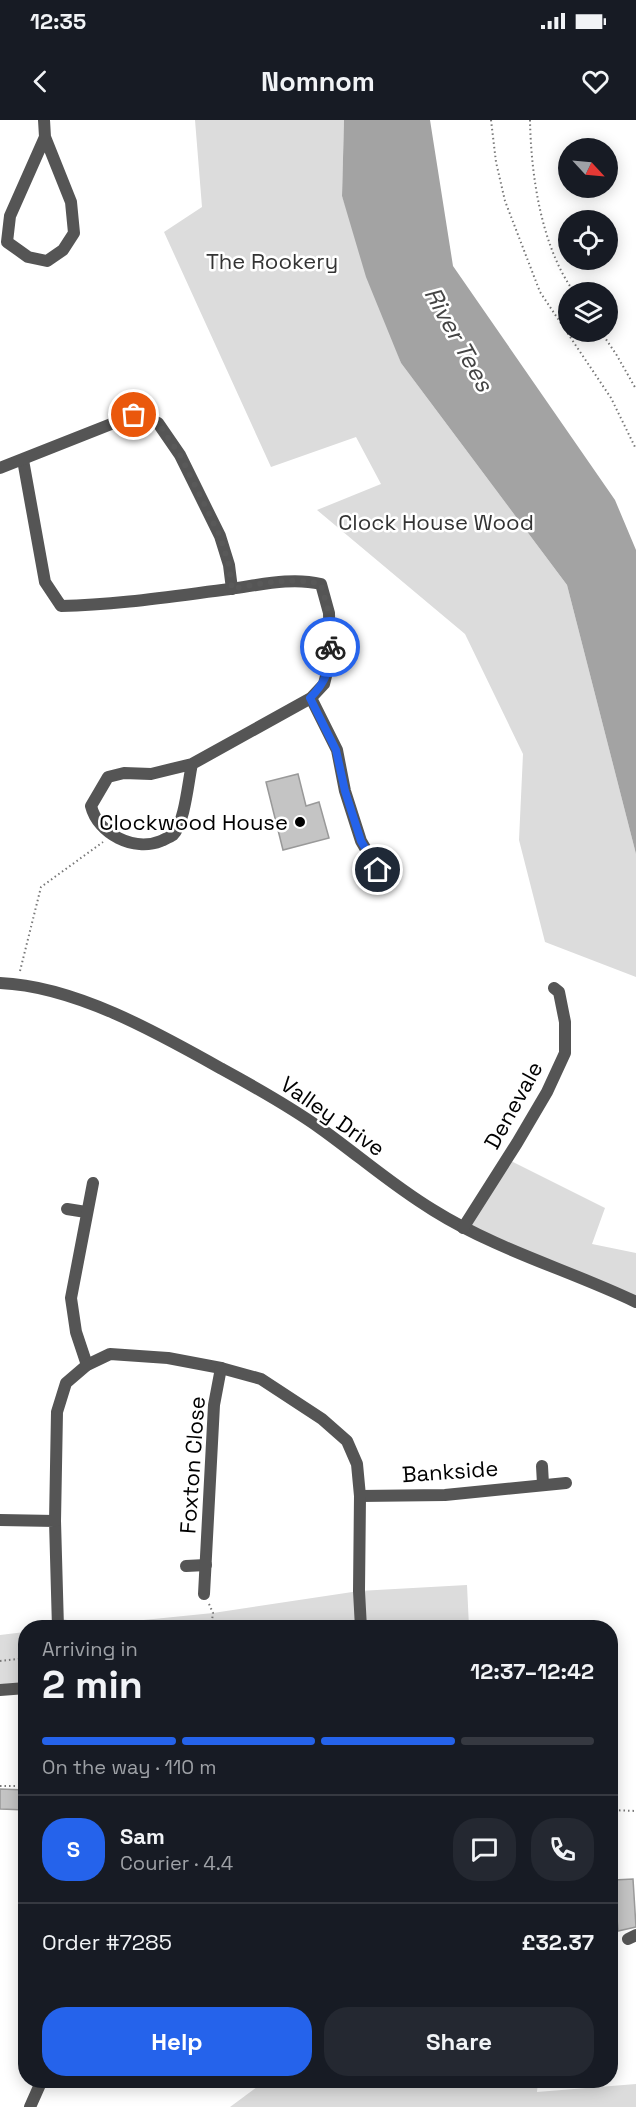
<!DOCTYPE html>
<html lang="en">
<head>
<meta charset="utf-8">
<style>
  body { margin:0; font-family:"Space Grotesk",sans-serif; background:#242831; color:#f1f3f6; height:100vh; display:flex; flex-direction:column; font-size:22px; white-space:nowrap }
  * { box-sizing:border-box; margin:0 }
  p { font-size:20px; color:#9ea1a6 }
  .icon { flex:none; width:33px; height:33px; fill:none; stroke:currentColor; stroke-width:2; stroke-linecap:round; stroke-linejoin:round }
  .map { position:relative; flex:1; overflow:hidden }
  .drawer { position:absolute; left:18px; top:1500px; width:600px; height:468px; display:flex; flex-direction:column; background:#171b24; border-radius:24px; box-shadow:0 3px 15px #0003 }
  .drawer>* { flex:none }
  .needle { width:39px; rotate:116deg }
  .fabs { position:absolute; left:558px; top:18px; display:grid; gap:12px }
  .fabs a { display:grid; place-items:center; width:60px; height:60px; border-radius:50%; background:#171b24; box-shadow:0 3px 15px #0003; font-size:30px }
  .pin { position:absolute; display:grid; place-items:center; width:51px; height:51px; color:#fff; margin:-26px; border:3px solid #fff; border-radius:50%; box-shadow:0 2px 6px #0007 }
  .courier { position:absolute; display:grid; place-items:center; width:60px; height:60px; margin:-30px; border:4px solid #2563eb; border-radius:50%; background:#fff; color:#222; box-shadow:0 2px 8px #0007 }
  .summary em { font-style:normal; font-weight:700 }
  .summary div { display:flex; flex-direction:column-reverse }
  .summary { display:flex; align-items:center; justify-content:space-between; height:102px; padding:0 24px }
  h1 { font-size:39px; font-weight:700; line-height:45px }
  .bar { display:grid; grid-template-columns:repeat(4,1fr); gap:9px 6px; align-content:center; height:72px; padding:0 24px }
  .bar i { height:8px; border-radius:4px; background:#363941 }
  .bar .selected { background:#2563eb }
  .bar p { grid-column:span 4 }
  .line { display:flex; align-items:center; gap:15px; padding:0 24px; border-top:2px solid #363941 }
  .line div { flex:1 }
  .round { display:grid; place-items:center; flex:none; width:63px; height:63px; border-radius:24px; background:#242831 }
  .action { display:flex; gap:12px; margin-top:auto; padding:12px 24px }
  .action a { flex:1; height:69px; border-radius:24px; background:#2563eb; color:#fff; font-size:24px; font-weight:700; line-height:69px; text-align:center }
  .action a+a { background:#242831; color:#f1f3f6 }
  .status { display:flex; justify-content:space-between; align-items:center; height:42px; padding:0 30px; background:#171b24; direction:ltr }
  .status svg { height:16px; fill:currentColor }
  header { display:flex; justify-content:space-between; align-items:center; height:78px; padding:0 24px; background:#171b24; font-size:27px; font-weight:700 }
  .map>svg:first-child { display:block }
  .green { fill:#dcdcdc }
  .water { fill:#a3a3a3 }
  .building { fill:#c4c4c4; stroke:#999; stroke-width:1.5 }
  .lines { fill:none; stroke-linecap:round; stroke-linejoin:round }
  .path { stroke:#777; stroke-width:2; stroke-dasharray:1.5 3; stroke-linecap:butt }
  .street { stroke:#555; stroke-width:12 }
  .done { stroke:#595959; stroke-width:6; stroke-dasharray:0 10.8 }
  .route { stroke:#2563eb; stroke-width:8 }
  .poi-dot { fill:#000; stroke:#fff; stroke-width:2 }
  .labels { text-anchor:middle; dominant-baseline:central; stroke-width:5; stroke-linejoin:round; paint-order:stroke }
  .park-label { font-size:22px; fill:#333; stroke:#fff }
  .poi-label { font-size:22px; fill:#000; stroke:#fff; text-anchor:end }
  .street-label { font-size:22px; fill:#000; stroke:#fff }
  .water-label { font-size:24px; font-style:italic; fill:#444; stroke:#fff }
</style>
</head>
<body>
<div class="status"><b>12:35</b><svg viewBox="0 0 49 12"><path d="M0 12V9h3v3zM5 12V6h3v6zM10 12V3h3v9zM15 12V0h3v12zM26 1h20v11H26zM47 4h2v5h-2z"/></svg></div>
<header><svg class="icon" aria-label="back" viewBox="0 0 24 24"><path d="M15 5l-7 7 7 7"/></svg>Nomnom<svg class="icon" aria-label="heart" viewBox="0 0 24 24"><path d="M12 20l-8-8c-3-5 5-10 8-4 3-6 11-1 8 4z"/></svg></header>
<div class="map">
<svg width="636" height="1987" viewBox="0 0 636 1987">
  <rect width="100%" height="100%" fill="#fff"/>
  <g class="green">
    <polygon points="195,0 344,0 342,76 401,243 567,465 636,734 636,857 545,822 519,720 523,634 465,514 317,390 381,364 356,317 271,347 164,112 202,87"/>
    <polygon points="507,1039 605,1088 592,1124 636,1133 636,1182 463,1108"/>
    <polygon points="467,1465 469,1507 58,1508 57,1498 94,1505 213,1493 359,1471"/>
    <polygon points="25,1512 25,1568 0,1570 0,1515"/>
    <polygon points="538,1961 537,1972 636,1964 636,1987 230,1987 265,1961"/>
  </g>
  <polygon class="water" points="344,0 430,0 453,146 615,380 636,430 636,734 567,465 401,243 366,157 342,76"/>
  <g class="building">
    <polygon points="298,654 306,686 319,682 329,718 283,730 266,662"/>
    <polygon points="0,1669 26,1670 26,1690 0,1689"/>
    <polygon points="633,1759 636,1807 618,1811 614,1760"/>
  </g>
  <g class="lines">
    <g class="path">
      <polyline points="491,0 496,42 505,81 540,172 611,278 636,329"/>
      <path d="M530,0C531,55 541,126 574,172"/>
      <polyline points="601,212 616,234 636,269"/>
      <polyline points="20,851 41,767 103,722"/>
      <polyline points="209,1484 213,1493 211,1508"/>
      <polyline points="323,1508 349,1505"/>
      <polyline points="0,1541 26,1538"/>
      <polyline points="0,1666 26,1666"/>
      <polyline points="610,1690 636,1691"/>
    </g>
    <g class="street">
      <polyline points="44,0 45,17 71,82 74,113 63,130 47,141 28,137 7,122 10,96 45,17"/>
      <path d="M23,340L45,462L61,486C117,485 174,476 230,469C260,465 291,457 321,464L329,493L330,540L324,564L311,578L192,644L151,654L124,653L108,657L91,686C98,714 134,732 161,721C165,719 170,717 173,715C185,702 188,662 192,644"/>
      <polyline points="0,348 134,295 158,303 180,335 220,416 229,445 232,469"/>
      <polyline points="311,578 337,630 345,671 361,721 378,750"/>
      <path d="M0,863C75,866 158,913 222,949C255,967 289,986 320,1008C358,1035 393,1066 433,1090C497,1130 569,1150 636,1182"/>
      <polyline points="67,1089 86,1092"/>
      <polyline points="463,1108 517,1023 547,972 565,933 565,902 559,872 554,868"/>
      <polyline points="87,1245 76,1212 71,1178 93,1063"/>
      <polyline points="542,1346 543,1364"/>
      <polyline points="360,1376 445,1375 566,1363"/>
      <polyline points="0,1400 55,1401 58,1508"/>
      <polyline points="55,1401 57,1292 66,1263 87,1245 110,1234 168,1238 221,1248 261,1259 322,1299 347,1321 357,1344 360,1376 359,1471 361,1508"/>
      <polyline points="186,1446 206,1445"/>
      <polyline points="204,1474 214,1285 221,1248"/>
      <polyline points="0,1570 26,1568"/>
      <polyline points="628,1819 636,1815"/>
      <polyline points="30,1987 42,1960"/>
    </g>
  </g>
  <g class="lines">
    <path class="done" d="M134,295L158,303L180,335L220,416L229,445L232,469C261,463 292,457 321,464L329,494L330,527"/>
    <path class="route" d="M330,527C330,550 326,562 310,578L336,630L345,671L361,721L378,750"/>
  </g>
  <circle class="poi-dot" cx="300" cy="702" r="6"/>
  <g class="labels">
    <g class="park-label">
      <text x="272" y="141">The Rookery</text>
      <text x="436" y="402">Clock House Wood</text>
    </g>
    <g class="poi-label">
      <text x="288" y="702">Clockwood House</text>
    </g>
    <g class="street-label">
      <text transform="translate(513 985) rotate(-61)">Denevale</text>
      <text transform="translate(333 996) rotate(35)">Valley Drive</text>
      <text transform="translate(192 1345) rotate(-86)">Foxton Close</text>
      <text transform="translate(450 1351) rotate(-4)">Bankside</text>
    </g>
    <g class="water-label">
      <text transform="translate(459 219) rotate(61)">River Tees</text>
    </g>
  </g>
</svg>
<div class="fabs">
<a><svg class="needle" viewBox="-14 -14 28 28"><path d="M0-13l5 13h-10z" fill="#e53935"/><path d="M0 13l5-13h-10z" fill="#9ea1a6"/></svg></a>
<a><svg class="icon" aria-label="locate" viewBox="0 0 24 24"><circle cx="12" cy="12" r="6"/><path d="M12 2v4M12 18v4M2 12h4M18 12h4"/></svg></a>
<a><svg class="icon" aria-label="layers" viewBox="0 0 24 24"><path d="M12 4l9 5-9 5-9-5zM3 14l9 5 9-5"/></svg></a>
</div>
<div class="pin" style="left:134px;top:295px;background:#ea580c"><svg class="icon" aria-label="bag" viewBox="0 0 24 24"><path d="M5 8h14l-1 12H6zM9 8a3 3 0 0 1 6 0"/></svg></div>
<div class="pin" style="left:378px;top:750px;background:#1f2937"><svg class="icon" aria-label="home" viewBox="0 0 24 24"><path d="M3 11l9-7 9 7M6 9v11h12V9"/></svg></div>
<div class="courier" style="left:330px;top:527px"><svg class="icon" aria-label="bike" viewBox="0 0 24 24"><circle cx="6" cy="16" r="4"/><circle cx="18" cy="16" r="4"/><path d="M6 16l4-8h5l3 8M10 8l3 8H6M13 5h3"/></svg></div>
<section class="drawer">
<div class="summary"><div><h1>2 min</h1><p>Arriving in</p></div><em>12:37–12:42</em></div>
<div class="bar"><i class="selected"></i><i class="selected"></i><i class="selected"></i><i></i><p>On the way · 110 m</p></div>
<div class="line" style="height:108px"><b class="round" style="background:#2563eb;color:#fff">S</b><div><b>Sam</b><p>Courier · 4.4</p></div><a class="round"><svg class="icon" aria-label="chat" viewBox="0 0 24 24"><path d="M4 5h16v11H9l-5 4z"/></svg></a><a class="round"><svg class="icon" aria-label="phone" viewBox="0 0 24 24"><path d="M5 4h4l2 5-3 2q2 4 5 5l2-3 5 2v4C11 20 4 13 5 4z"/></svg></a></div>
<div class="line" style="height:78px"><div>Order #7285</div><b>£32.37</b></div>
<div class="action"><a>Help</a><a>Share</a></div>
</section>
</div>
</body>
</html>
